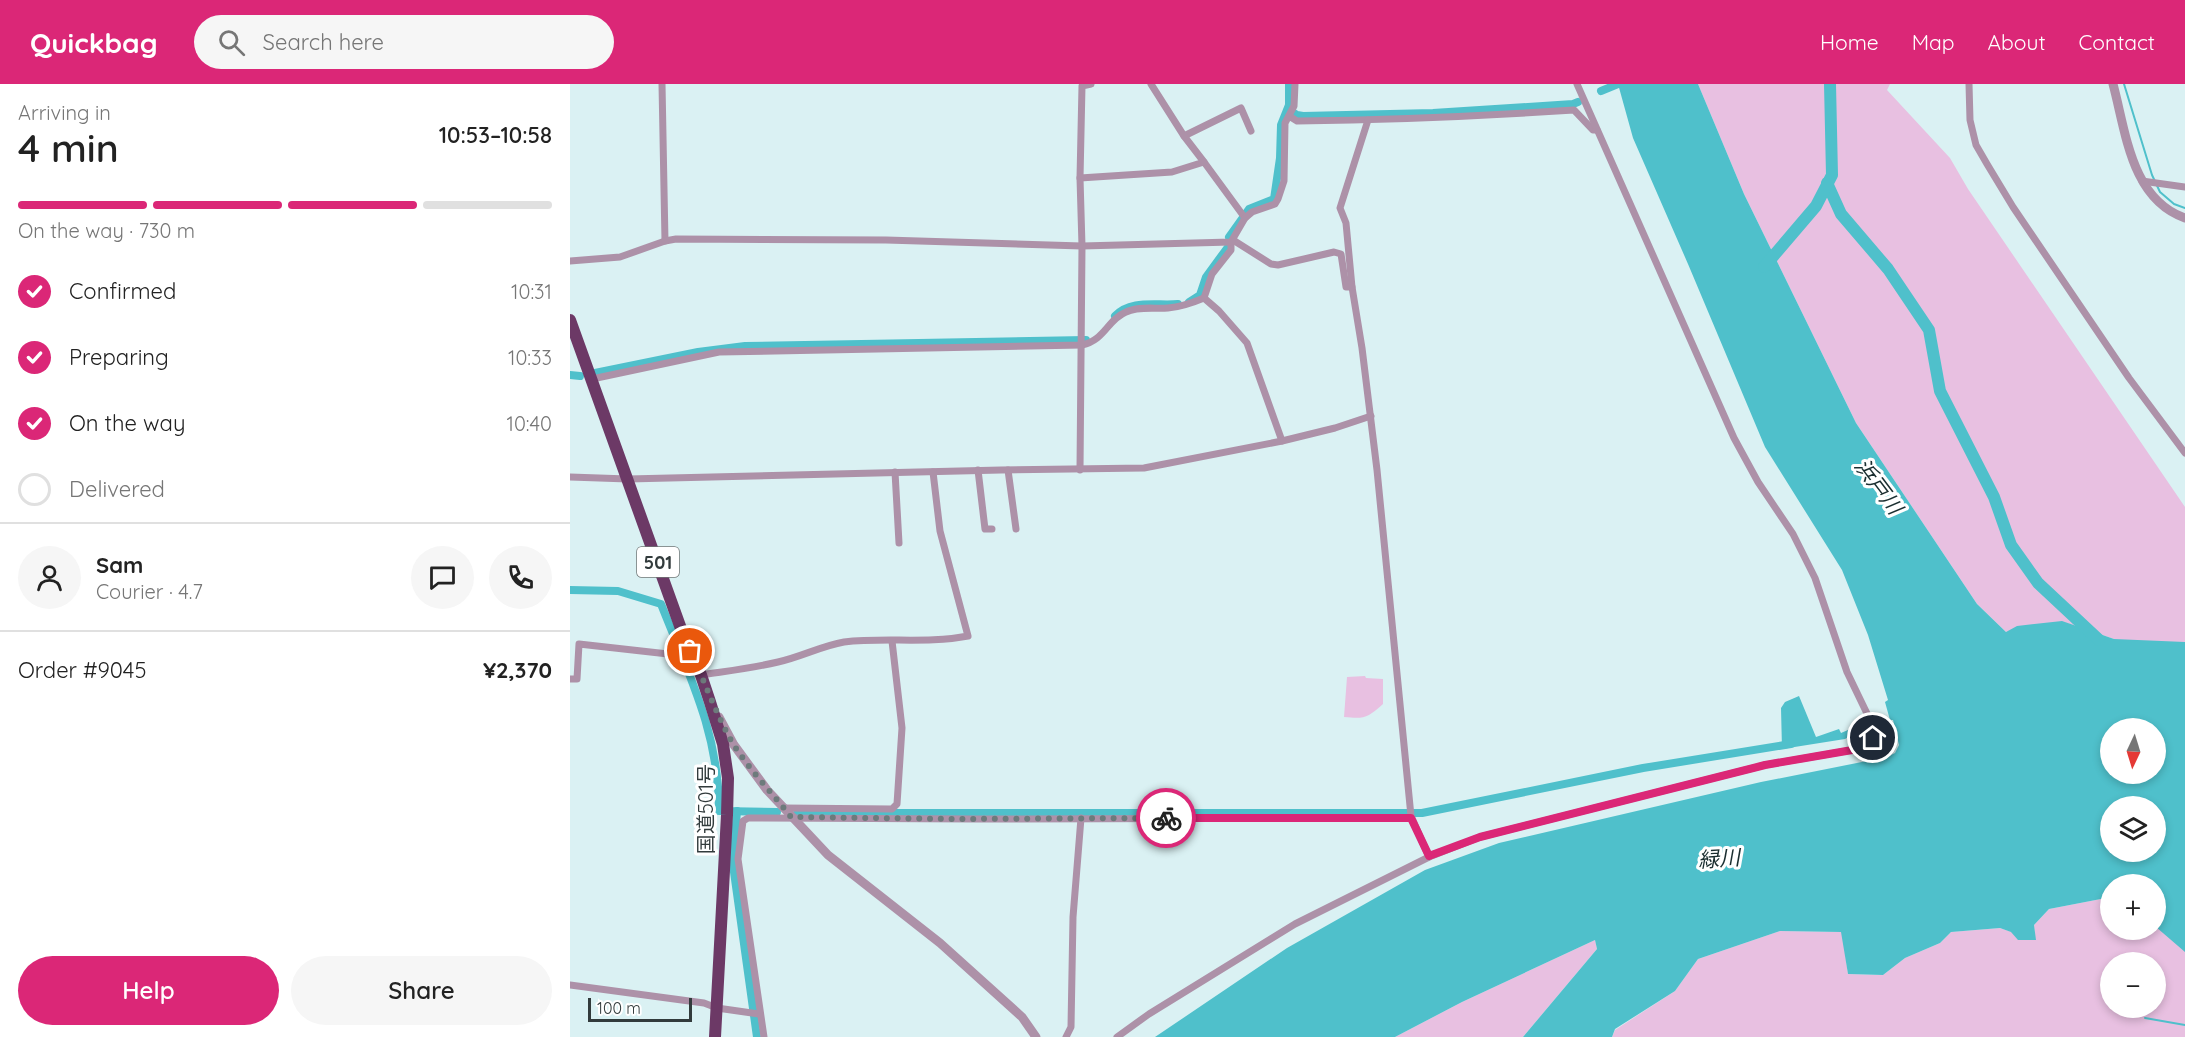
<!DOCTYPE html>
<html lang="en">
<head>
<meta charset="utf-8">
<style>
  body { margin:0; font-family:Quicksand,"Noto Sans JP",sans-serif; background:#f6f6f6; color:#222; height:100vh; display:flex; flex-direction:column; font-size:22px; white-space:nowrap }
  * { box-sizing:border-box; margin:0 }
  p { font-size:20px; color:#767676 }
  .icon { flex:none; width:33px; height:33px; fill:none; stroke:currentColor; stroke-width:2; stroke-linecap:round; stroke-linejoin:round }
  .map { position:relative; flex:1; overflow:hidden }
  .side { display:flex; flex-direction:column; background:#fff; width:570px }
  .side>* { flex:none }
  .needle { width:39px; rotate:184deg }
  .controls { position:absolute; left:1530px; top:634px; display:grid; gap:12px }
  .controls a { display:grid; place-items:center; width:66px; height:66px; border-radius:50%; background:#fff; box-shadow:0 3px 9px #0003; font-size:30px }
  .scale { position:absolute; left:18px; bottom:15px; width:104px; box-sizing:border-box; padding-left:6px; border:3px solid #323b3c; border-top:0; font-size:16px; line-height:21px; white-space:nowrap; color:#323b3c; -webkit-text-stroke:4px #fff; paint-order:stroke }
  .pin { position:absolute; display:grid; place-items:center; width:51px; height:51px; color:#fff; margin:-26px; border:3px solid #fff; border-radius:50%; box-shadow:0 2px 6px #0007 }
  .courier { position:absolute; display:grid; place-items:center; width:60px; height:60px; margin:-30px; border:4px solid #db2777; border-radius:50%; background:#fff; color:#222; box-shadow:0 2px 8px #0007 }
  .summary em { font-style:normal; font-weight:600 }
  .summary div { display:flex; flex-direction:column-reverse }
  .summary { display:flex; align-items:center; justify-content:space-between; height:102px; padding:0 18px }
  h1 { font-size:39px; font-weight:600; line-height:45px }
  .bar { display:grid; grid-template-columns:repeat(4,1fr); gap:9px 6px; align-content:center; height:72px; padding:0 18px }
  .bar i { height:8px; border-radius:4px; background:#e0e0e0 }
  .bar .current { background:#db2777 }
  .bar p { grid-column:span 4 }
  .line { display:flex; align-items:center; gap:15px; padding:0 18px; border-top:2px solid #e0e0e0 }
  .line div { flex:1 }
  .round { display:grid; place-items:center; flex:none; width:63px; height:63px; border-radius:32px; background:#f6f6f6 }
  ol { padding:0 18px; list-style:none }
  li { display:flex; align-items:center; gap:18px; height:66px }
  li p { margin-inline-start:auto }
  li .icon { padding:6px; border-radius:50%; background:#db2777; color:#fff; stroke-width:4 }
  li:last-child { color:#767676 }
  li i { width:33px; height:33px; border:3px solid #e0e0e0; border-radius:50% }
  .action { display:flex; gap:12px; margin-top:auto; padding:12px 18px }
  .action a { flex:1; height:69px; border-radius:36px; background:#db2777; color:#fff; font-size:24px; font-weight:600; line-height:69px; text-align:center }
  .action a+a { background:#f6f6f6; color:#222 }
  header { display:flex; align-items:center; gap:36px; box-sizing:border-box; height:84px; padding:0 30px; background:#db2777; color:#fff }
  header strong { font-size:28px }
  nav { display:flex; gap:33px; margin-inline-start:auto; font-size:21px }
  .search { width:420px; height:54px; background:#f6f6f6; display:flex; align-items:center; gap:15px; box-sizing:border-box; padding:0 21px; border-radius:33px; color:#767676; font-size:22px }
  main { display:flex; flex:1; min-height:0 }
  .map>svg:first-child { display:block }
  .green { fill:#e8c0e1; fill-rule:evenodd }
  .water { fill:#4fc0cb; fill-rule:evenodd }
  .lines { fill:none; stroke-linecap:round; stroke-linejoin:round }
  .stream { stroke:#4fc0cb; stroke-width:2 }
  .canal { stroke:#4fc0cb; stroke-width:8 }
  .river { stroke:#4fc0cb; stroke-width:12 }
  .minor { stroke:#ad91a8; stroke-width:7 }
  .tertiary { stroke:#ad91a8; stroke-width:9 }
  .trunk { stroke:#6c3966; stroke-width:12 }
  .done { stroke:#6d7b7c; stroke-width:6; stroke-dasharray:0 10.8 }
  .route { stroke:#db2777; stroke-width:8 }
  .labels { text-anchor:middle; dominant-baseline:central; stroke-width:6; stroke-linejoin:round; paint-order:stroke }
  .shield { fill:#fff; stroke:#707676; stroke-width:1.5 }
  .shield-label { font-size:18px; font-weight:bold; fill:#323b3c }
  .street-label { font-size:20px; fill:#323b3c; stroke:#fff }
  .water-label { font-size:21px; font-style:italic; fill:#1a2e30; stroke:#fff }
</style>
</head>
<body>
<header>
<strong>Quickbag</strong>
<div class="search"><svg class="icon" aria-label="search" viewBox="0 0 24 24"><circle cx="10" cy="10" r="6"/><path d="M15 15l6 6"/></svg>Search here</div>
<nav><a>Home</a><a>Map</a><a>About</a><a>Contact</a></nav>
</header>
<main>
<section class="side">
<div class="summary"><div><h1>4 min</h1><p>Arriving in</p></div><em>10:53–10:58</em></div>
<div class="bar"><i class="current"></i><i class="current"></i><i class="current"></i><i></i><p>On the way · 730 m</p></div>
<ol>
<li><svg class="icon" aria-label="check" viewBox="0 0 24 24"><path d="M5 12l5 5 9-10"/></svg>Confirmed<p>10:31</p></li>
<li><svg class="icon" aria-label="check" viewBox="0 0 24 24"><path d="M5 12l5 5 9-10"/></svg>Preparing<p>10:33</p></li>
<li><svg class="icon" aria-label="check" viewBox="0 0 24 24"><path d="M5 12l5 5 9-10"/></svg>On the way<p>10:40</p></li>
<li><i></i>Delivered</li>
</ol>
<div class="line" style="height:108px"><a class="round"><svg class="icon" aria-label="person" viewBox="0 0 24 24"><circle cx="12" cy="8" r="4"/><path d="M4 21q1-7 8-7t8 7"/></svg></a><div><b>Sam</b><p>Courier · 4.7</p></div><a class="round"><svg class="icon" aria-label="chat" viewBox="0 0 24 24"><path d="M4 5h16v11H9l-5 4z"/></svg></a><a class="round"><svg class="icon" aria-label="phone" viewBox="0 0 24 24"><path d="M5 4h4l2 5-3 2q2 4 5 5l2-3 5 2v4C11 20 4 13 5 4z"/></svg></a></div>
<div class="line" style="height:78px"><div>Order #9045</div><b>¥2,370</b></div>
<div class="action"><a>Help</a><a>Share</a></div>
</section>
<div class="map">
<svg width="1615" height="953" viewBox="0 0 1615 953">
  <rect width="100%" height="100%" fill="#daf1f3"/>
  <g class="green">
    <polygon points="1128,0 1320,0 1317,6 1380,74 1398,105 1615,423 1615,570 1544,555 1493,538 1436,548 1407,520 1286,339 1174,110"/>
    <path d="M795,592L796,594L813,595V620C797,634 795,635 774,633L777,593Z"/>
    <path d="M1536,814L1540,816V846H1586V837L1615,838V953H1042L1045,946L1105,907L1128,875L1210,847L1272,848L1278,890L1313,891L1335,874L1370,859L1381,848L1430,844L1465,856L1464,841L1479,825ZM1540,879H1586V924H1540Z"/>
    <polygon points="1025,856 1027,865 953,953 825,953 892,918"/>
  </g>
  <g class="water">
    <path d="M1048,0H1128L1174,110L1286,339L1407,520L1436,548L1447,542L1492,537L1544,555L1615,558V868L1586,843V801H1540V816L1536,814L1479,825L1464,841L1466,856H1448L1441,848L1430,844L1381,848L1370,859L1335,874L1313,891L1278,890L1271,848L1210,847L1128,875L1105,907L1045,945L1042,953H953L1027,865L1025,856L892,918L825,953H585L717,864L855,786L929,759L1191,698L1317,673L1325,669L1329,661L1323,636H1320L1315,618L1318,616L1298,551L1272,486L1195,363L1118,180L1063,54ZM1540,645H1586V690H1540ZM1540,723H1586V768H1540Z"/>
    <polygon points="1229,612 1246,653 1269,645 1271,649 1292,640 1293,644 1275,655 1212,665 1211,624 1215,618"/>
  </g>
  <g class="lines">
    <g class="stream">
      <polyline points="1554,0 1582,91 1590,108 1604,120 1615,124"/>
      <polyline points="1575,934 1615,941"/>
    </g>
    <g class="canal">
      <polyline points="1031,7 1048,0"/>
      <polyline points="718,25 727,31 733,32 863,29 1003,20 1008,18"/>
      <polyline points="659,153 679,125 704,115 710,74 711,41 719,21 719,0"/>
      <polyline points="619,218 630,211 636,193 658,163"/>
      <path d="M545,232C561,215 587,222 608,220"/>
      <polyline points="25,289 128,268 175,262 516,256"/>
      <polyline points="0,291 10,292"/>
      <path d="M0,506L48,507L91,520C119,591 149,649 149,727L207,728"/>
      <polyline points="167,727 163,781 187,953"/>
      <polyline points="227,729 852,729 1073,684 1221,660"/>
    </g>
    <g class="river">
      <polyline points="1257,99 1271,130 1318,185 1359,246 1370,307 1424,413 1441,461 1468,499 1529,556"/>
      <polyline points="1194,183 1246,122 1262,91 1260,0"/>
    </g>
    <g class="minor">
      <polyline points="92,0 95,157"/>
      <polyline points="1399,0 1400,36 1406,61 1417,80 1443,123 1559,294 1615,369"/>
      <path d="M719,32L727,37C820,36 912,32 1004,26L1023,46H1027"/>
      <polyline points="798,36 770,124 776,139 782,203 792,264 807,386 841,732 859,773"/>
      <polyline points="614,52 671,24 681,47"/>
      <polyline points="634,78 675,134"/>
      <polyline points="510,94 602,88 634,78 614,52 581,0"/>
      <polyline points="1572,97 1615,103"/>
      <polyline points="663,156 701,180 708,181 764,168 771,170 776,203 782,203"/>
      <polyline points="661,158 661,166 642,190 634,214 649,227 677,259 712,357"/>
      <polyline points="0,177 50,173 95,157 106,155 316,156 512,162 661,158 675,134 682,128 705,120 708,115 714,97 715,39 724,22 725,0"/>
      <path d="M22,295L149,268L512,261C535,256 537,236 556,228C568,222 584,225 598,224C611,223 622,219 634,214"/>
      <polyline points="408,386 415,445 422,445"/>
      <polyline points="438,386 446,445"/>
      <polyline points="510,386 512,162 510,94 512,2 521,0"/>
      <polyline points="325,388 329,459"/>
      <polyline points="0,393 58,395 431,386 574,384 712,357 765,344 801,332"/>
      <path d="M131,591C157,587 183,584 208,578C231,573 251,562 274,558C315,553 357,560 398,552L370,447L363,388"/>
      <polyline points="0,595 7,595 9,560 107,571 119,567"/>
      <polyline points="214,724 322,725 327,720 332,644 322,557"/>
      <polyline points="0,901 134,919 147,924 189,930"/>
      <polyline points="194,953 168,775 173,737 178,734 407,735 841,734"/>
      <polyline points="496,953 501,943 503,833 511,734"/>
      <polyline points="547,953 579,930 725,840 859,773 910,753 1195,681 1288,665 1297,662 1303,654 1303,642 1277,588 1245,494 1223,450 1188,398 1164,354 1007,0"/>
    </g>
    <g class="tertiary">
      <path d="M1543,0C1556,48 1561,115 1615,134"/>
      <polyline points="149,633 164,661 197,706 258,771 370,859 452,933 466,953"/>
    </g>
    <polyline class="trunk" points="0,236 119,567 131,591 140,618 153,660 158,694 157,731 145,953"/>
  </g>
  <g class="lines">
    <path class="done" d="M120,567C135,598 146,630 163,660C180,686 202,709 221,733L387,735L596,734"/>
    <polyline class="route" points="596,734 841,734 859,772 910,753 1195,681 1288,665 1297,662 1303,654"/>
  </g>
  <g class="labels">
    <rect class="shield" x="67" y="463" width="42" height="30" rx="4.5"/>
    <g class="shield-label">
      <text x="88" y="478">501</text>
    </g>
    <g class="street-label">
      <text transform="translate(135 725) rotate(-90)">国道501号</text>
    </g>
    <g class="water-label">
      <text transform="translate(1309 402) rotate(53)">浜戸川</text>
      <text transform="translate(1149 774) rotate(-4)">緑川</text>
    </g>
  </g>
</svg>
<div class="controls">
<a><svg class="needle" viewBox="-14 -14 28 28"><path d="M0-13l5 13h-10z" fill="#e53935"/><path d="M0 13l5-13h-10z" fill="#767676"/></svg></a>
<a><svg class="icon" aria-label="layers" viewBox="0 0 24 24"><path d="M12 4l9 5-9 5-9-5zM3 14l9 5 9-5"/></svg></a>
<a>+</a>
<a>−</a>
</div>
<div class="scale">100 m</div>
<div class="pin" style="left:120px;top:567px;background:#ea580c"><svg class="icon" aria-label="bag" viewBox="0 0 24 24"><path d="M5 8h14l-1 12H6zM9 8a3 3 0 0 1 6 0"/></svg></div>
<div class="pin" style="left:1303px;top:654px;background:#1f2937"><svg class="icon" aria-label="home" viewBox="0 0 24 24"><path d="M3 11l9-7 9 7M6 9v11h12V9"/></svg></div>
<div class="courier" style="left:596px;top:734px"><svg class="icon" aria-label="bike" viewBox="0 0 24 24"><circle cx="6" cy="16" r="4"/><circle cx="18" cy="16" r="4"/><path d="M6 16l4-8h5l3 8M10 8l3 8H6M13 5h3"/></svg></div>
</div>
</main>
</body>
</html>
